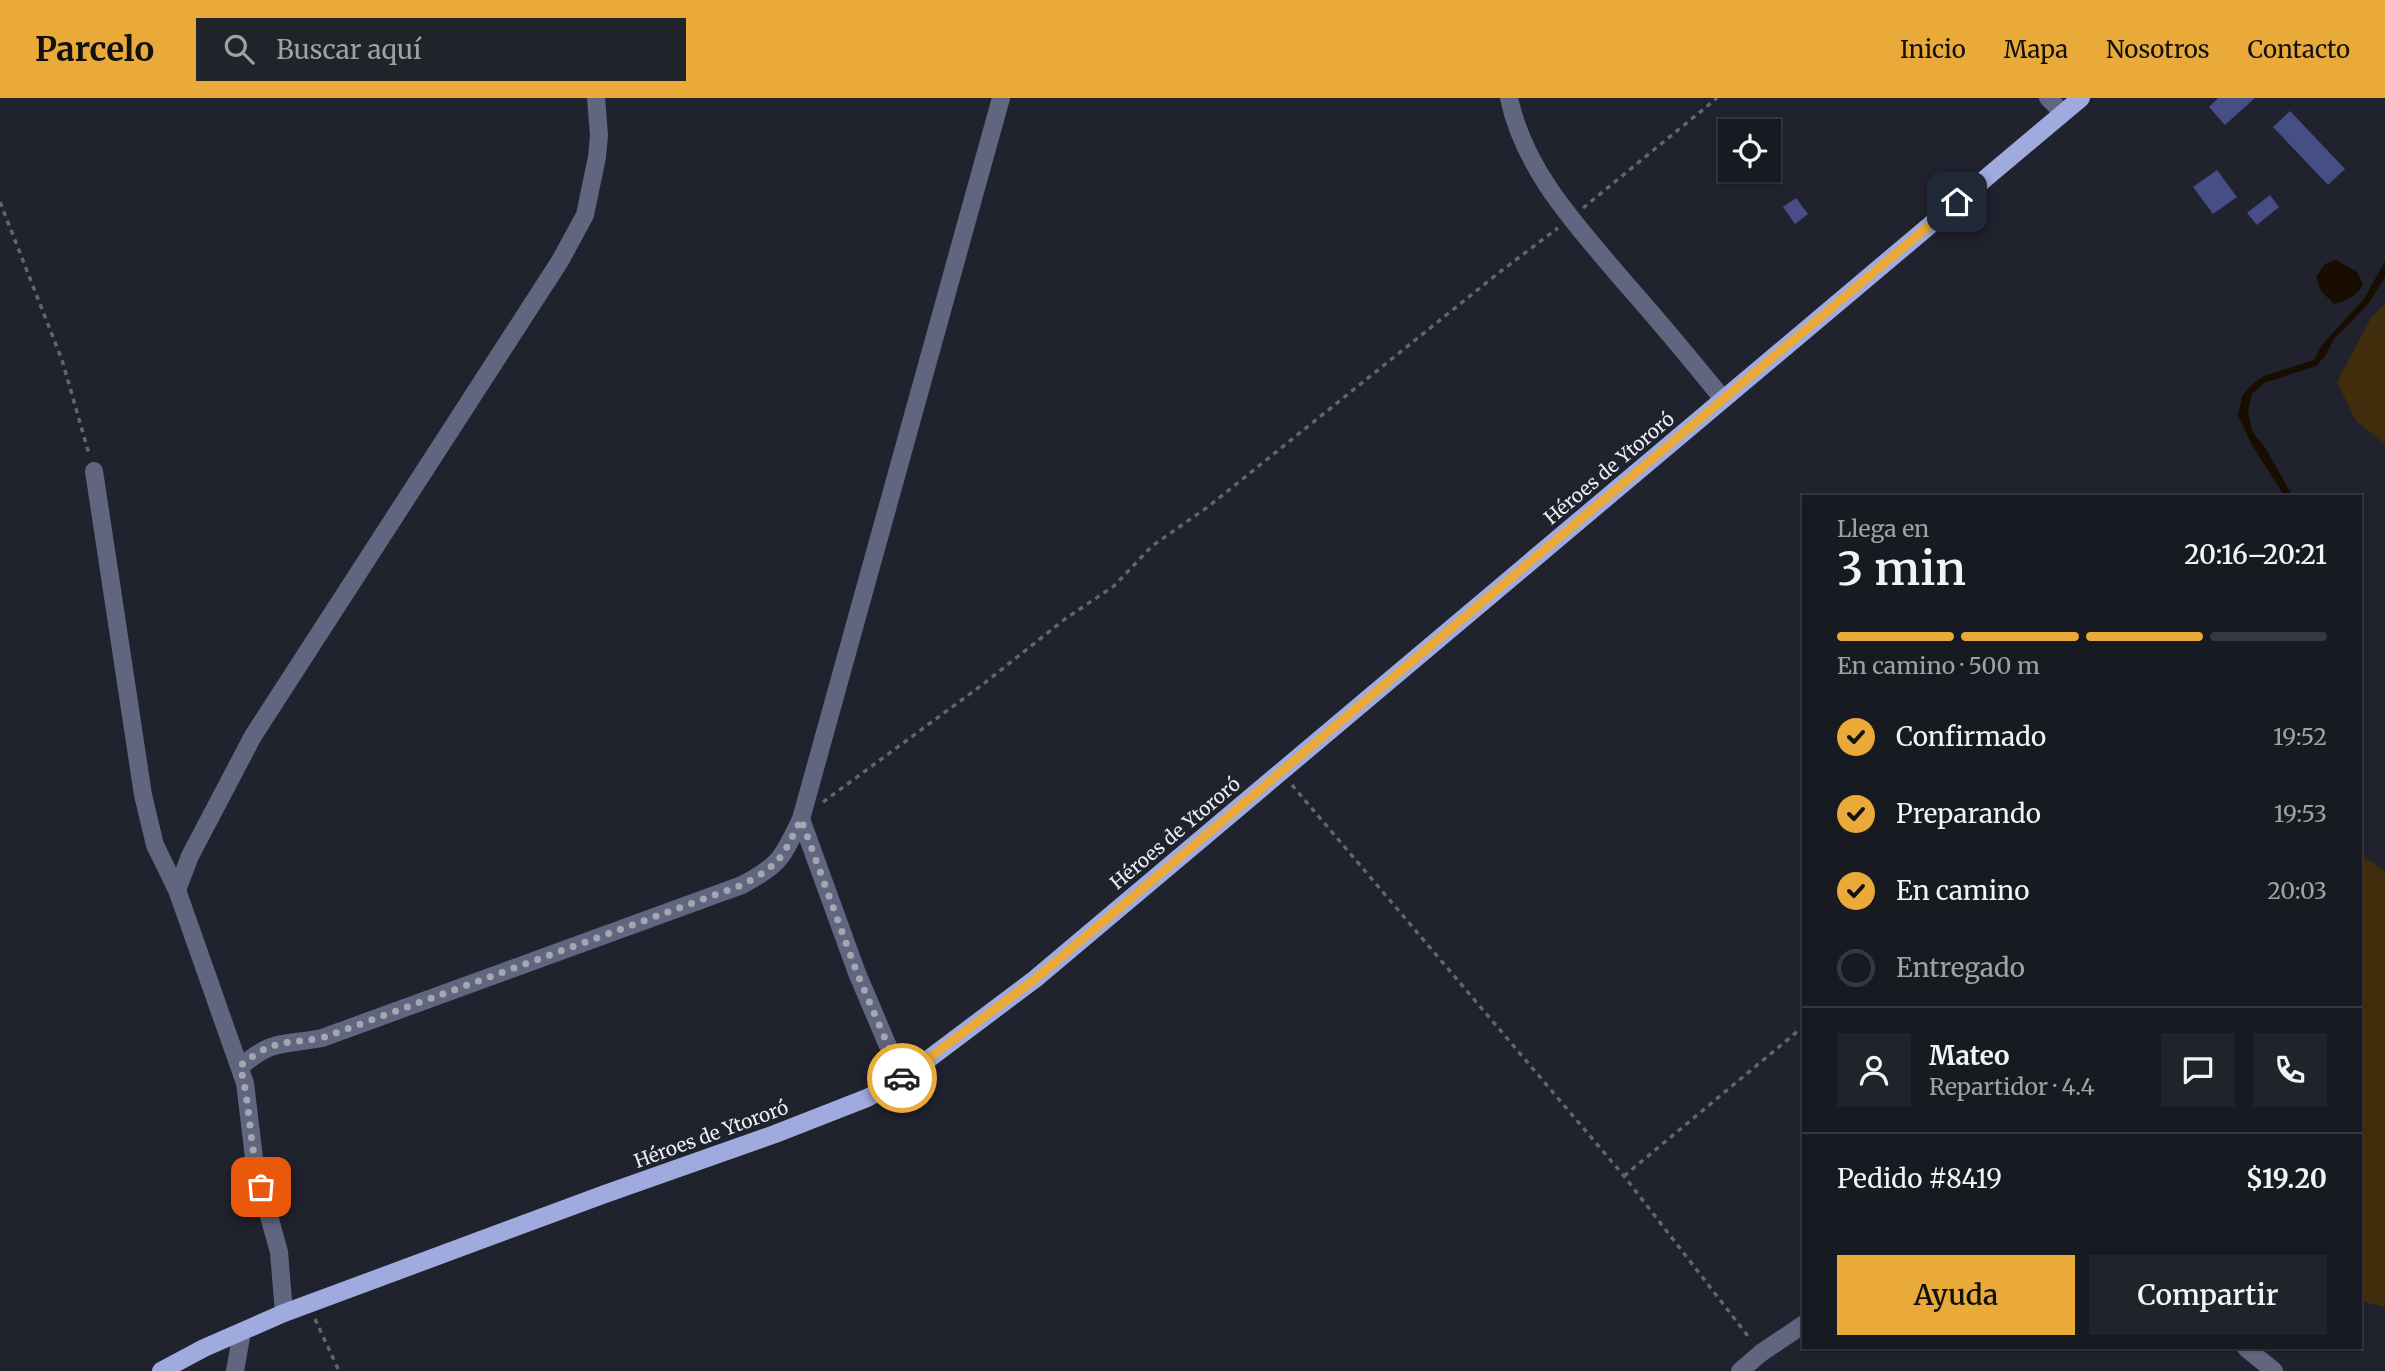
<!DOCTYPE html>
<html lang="es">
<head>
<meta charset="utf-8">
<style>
  body { margin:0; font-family:Merriweather,serif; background:#21232a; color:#f1f3f6; height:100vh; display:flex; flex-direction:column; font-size:26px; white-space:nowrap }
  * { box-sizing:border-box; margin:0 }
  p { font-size:23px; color:#9fa1a5 }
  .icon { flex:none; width:38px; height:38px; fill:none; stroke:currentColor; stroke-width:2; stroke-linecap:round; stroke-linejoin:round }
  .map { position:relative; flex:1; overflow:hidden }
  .panel { position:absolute; left:1802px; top:397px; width:560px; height:854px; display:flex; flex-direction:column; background:#181a22; border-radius:0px; box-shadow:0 2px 5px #0004,0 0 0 2px #363840 }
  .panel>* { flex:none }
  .fabs { position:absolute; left:1718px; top:21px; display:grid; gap:14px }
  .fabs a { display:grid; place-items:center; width:63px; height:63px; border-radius:0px; background:#181a22; box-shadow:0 2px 5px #0004,0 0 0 2px #363840; font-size:35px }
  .pin { position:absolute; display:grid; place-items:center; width:60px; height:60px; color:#fff; margin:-30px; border-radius:14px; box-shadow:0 4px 10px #0006 }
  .courier { position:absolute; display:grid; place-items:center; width:70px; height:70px; margin:-35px; border:5px solid #eaaa39; border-radius:50%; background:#fff; color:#222; box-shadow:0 2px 9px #0007 }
  .summary em { font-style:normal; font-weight:600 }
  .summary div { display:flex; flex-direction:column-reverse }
  .summary { display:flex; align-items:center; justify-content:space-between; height:119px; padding:0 35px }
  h1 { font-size:46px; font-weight:600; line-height:52px }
  .bar { display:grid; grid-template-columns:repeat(4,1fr); gap:10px 7px; align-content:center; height:84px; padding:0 35px }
  .bar i { height:9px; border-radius:5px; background:#363840 }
  .bar .selected { background:#eaaa39 }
  .bar p { grid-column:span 4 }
  .line { display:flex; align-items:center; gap:18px; padding:0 35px; border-top:2px solid #363840 }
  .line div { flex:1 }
  .round { display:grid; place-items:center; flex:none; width:74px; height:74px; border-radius:0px; background:#21232a }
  ol { padding:0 35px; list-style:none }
  li { display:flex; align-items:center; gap:21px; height:77px }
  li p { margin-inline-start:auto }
  li .icon { padding:7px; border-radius:50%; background:#eaaa39; color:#111; stroke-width:4 }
  li:last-child { color:#9fa1a5 }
  li i { width:38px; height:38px; border:4px solid #363840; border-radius:50% }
  .cta { display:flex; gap:14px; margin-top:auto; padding:14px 35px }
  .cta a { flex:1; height:80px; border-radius:0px; background:#eaaa39; color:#111; font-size:28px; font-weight:600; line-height:80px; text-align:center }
  .cta a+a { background:#21232a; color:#f1f3f6 }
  header { display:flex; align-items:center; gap:42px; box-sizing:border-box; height:98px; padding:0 35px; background:#eaaa39; color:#111 }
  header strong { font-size:33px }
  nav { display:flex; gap:38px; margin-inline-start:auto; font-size:24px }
  .search { width:490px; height:63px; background:#21232a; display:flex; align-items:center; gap:18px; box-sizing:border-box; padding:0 24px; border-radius:0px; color:#9fa1a5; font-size:26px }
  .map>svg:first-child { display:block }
  .green { fill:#402d0c }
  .water { fill:#180d00 }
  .building { fill:#464e85 }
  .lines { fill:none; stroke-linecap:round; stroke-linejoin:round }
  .path { stroke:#62646f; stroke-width:3.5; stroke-dasharray:5 5; stroke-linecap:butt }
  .minor { stroke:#616680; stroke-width:18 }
  .major { stroke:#9faade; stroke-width:18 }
  .done { stroke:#a5a7b0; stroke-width:7; stroke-dasharray:0 12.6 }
  .route { stroke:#eaaa39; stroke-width:9 }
  .labels { text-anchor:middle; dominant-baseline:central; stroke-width:5; stroke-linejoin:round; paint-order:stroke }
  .street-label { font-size:19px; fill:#eceef6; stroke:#20222e }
</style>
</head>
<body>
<header>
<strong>Parcelo</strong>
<div class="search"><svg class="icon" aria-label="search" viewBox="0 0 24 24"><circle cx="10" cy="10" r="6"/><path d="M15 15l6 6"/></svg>Buscar aquí</div>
<nav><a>Inicio</a><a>Mapa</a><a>Nosotros</a><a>Contacto</a></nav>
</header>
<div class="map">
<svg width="2385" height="1273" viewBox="0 0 2385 1273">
  <rect width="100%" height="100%" fill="#20222e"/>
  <g class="green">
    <polygon points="2385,206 2385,346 2356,323 2337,284 2371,220"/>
    <polygon points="2361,757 2385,773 2385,1209 2361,1203"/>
  </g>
  <g class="water">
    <path d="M2336,162L2357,174L2363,186C2358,198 2346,203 2334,206L2321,193L2316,179L2325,166Z"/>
    <polygon points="2385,163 2385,179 2368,206 2334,241 2325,258 2316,268 2264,285 2252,296 2248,313 2252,333 2266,351 2293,399 2285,399 2252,347 2238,318 2242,298 2253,286 2264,278 2314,262 2322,247 2364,201"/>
  </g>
  <g class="building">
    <polygon points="2218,0 2255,0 2225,27 2209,9"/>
    <polygon points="2290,13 2345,71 2328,87 2273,29"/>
    <polygon points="2217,72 2237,99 2213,116 2193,89"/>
    <polygon points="2270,97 2279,109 2257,127 2247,115"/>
    <polygon points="1796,100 1808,116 1795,126 1783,109"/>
  </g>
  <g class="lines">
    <g class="path">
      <polyline points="0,104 62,262 89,356"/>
      <polyline points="1583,110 1717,0"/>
      <polyline points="1292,687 1624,1078 1751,1242"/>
      <polyline points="823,704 982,587 1065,521 1114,488 1152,448 1209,408 1501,173 1558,130"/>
      <polyline points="1624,1078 1804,928"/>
      <polyline points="315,1221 339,1273"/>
    </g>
    <g class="minor">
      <path d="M1509,0C1525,75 1579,130 1627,187C1660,224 1692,263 1723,301"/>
      <polyline points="2048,0 2063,15"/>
      <polyline points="94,373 143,697 155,747 177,792 245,985 255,1068 279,1154 284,1215"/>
      <polyline points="801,721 857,875 902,981"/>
      <polyline points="177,792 190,758 253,638 560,163 585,117 597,59 599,37 596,0"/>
      <path d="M240,969C274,940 282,948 322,940L742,787C781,766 782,760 801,721L1001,0"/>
      <polyline points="2246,1250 2274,1273"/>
      <polyline points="235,1273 242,1234"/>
      <polyline points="1740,1273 1761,1255 1804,1226"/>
    </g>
    <polyline class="major" points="161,1273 204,1250 284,1215 605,1096 775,1036 867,1000 902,981 1035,881 2081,0"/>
  </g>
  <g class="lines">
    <path class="done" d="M261,1089C249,1049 251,1008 240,968C274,940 282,947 322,940L742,787C781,766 782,760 801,721L857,875L902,980"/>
    <polyline class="route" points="902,980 1035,881 1957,104"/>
  </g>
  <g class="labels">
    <g class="street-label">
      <text transform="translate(1609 370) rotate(-40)">Héroes de Ytororó</text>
      <text transform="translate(1175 735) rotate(-40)">Héroes de Ytororó</text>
      <text transform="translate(711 1036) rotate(-20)">Héroes de Ytororó</text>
    </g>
  </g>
</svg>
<div class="fabs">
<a><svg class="icon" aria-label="locate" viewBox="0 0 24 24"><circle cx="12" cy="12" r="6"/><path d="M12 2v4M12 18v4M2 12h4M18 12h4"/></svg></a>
</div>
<div class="pin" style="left:261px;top:1089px;background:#ea580c"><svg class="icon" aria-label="bag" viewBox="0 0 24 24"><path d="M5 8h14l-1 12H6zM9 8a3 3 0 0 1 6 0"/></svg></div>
<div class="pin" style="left:1957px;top:104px;background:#1f2937"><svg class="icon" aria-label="home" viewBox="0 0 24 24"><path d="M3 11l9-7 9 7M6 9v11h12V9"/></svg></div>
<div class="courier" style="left:902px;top:980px"><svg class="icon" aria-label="car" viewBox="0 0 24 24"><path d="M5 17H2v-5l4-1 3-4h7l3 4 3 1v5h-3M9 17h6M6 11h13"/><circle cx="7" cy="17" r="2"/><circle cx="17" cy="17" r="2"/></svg></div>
<section class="panel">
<div class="summary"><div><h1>3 min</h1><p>Llega en</p></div><em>20:16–20:21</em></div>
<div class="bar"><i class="selected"></i><i class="selected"></i><i class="selected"></i><i></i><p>En camino · 500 m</p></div>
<ol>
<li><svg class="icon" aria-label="check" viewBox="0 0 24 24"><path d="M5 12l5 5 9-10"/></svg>Confirmado<p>19:52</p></li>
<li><svg class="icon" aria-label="check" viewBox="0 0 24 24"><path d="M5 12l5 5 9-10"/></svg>Preparando<p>19:53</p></li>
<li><svg class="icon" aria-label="check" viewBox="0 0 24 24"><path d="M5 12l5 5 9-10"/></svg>En camino<p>20:03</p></li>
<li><i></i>Entregado</li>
</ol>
<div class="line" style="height:126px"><a class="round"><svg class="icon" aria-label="person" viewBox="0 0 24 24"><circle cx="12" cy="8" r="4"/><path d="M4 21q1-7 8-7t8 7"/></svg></a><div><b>Mateo</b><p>Repartidor · 4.4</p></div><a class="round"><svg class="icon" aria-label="chat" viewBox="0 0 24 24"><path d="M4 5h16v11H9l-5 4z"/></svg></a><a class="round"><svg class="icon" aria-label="phone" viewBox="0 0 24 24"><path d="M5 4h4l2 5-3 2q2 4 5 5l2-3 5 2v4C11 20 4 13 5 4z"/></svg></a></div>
<div class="line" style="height:91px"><div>Pedido #8419</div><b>$19.20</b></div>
<div class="cta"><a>Ayuda</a><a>Compartir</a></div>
</section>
</div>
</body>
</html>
